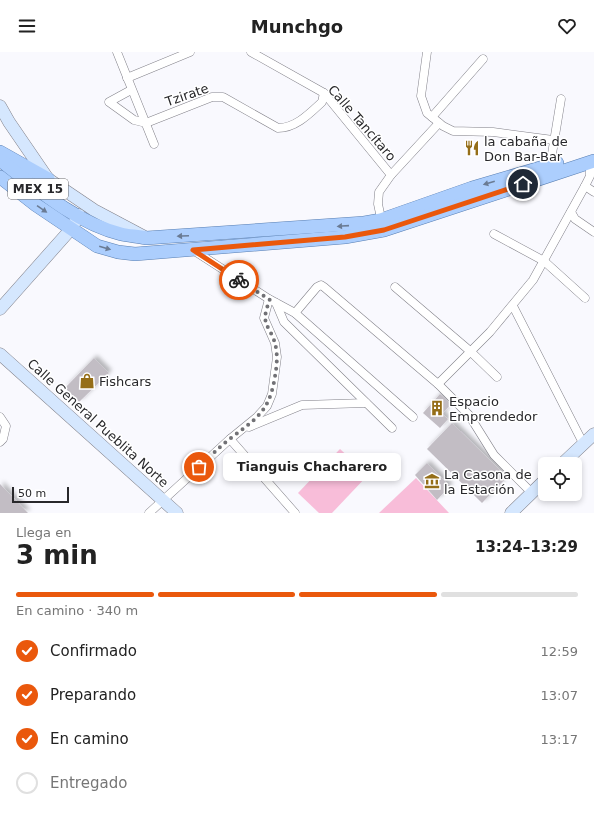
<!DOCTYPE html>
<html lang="es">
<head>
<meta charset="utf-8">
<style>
  body { margin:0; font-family:"DejaVu Sans",sans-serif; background:#f2f2f2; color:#222; height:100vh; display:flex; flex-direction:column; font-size:15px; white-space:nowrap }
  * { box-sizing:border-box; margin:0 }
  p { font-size:13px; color:#767676 }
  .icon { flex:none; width:22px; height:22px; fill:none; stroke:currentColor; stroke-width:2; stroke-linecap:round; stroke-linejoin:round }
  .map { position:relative; height:461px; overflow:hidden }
  .sheet { display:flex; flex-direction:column; background:#fff; flex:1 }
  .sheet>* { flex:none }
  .fabs { position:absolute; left:538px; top:405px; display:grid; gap:8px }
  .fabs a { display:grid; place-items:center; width:44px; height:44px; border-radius:6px; background:#fff; box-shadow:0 2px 6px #0003; font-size:20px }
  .scale { position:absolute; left:12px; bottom:10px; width:57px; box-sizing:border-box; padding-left:4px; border:2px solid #28282b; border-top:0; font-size:11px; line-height:14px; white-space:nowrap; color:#28282b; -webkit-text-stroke:3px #fff; paint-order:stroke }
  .pin { position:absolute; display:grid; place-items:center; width:34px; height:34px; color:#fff; margin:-17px; border:2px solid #fff; border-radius:50%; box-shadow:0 1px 4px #0007 }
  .courier { position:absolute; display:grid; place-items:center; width:40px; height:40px; margin:-20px; border:3px solid #ea580c; border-radius:50%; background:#fff; color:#222; box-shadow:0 1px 5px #0007 }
  .bubble { position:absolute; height:28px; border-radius:6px; background:#fff; box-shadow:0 2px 6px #0003; font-size:13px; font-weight:700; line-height:28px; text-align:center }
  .headline em { font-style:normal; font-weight:700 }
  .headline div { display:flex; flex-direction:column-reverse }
  .headline { display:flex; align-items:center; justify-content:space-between; height:68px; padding:0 16px }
  h1 { font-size:26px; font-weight:700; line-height:30px }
  .bar { display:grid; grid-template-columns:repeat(4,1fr); gap:6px 4px; align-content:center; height:48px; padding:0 16px }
  .bar i { height:5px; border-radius:3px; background:#e0e0e0 }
  .bar .current { background:#ea580c }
  .bar p { grid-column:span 4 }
  ol { padding:0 16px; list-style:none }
  li { display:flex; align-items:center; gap:12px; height:44px }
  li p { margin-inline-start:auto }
  li .icon { padding:4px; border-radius:50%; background:#ea580c; color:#fff; stroke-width:4 }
  li:last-child { color:#767676 }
  li i { width:22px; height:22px; border:2px solid #e0e0e0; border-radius:50% }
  header { display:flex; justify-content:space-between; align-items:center; height:52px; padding:0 16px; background:#fff; font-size:18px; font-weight:700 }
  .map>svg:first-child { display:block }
  .green { fill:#f8bdd9 }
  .building { fill:#c2bdc4; filter:url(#shadow) }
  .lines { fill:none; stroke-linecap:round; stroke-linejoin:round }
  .street-casing { stroke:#828189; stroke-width:9 }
  .secondary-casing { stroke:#828189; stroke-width:13 }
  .primary-casing { stroke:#597fb2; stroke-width:14 }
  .street { stroke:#fff; stroke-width:8 }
  .secondary { stroke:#d5e7fe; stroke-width:12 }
  .primary { stroke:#accefd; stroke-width:13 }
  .oneway { fill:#6a7b94 }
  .done { stroke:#717175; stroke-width:4; stroke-dasharray:0 7.2 }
  .route { stroke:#ea580c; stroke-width:5 }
  .labels { text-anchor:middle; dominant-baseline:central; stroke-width:3; stroke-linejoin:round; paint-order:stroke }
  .shield { fill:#fff; stroke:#68686b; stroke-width:1 }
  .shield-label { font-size:12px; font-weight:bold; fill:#28282b }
  .street-label { font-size:13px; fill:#28282b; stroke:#fff }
  .poi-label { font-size:13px; fill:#28282b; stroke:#fff; text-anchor:start }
</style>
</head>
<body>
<header><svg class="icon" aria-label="menu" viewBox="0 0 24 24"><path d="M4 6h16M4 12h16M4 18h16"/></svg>Munchgo<svg class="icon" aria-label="heart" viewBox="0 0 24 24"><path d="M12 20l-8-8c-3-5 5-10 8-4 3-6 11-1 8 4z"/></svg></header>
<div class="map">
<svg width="594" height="461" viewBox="0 0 594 461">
  <defs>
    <filter id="shadow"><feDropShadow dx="3" dy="-3" stdDeviation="2" flood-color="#0004"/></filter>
  </defs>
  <rect width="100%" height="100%" fill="#f9f9fe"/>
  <g class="green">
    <polygon points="340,397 368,423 332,461 319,461 298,441"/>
    <polygon points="416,426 449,461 379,461"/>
  </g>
  <g class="building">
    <polygon points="94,306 109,321 79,350 65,336"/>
    <polygon points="440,342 451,352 442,362 448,367 440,376 423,361"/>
    <polygon points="452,371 507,425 482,451 427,397"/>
    <polygon points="427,411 450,434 437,448 415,423"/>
    <polygon points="0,432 28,461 0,461"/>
  </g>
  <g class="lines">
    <g class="street-casing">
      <g id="street">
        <polyline points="117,0 154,92"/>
        <polyline points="251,0 324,41 391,123"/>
        <polyline points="427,0 421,44 427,61 443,74 453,79 493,80 553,88"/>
        <polyline points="127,26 190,0"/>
        <path d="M131,38L109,50L134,68L146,71L212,45H223L278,76C296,76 310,61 322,50L324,41"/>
        <polyline points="432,65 483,7"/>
        <polyline points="550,114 561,47"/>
        <polyline points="585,134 594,140"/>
        <polyline points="571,160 575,167 594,180"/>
        <polyline points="382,171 378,152 379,140 391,123 439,71"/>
        <polyline points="494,182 544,209 585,246"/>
        <polyline points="193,198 269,247 295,261 413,365"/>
        <polyline points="395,235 470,299 497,325"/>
        <polyline points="276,251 284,270 392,376"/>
        <polyline points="513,254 583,391"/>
        <polyline points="295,261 317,235 321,233 324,235 438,332 469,363 494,403 532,441"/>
        <polyline points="438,332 490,280 533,228 585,134 590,124 590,110"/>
        <polyline points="0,365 6,374 3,387 0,390"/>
        <polyline points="249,375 302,353 366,351"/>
        <polyline points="230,387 295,461"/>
        <polyline points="149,461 230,387 257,365 267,354 272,342 277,305 275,291 264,266 269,247"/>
      </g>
    </g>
    <g class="secondary-casing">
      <g id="secondary">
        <polyline points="0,54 9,70 48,127 94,158 143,184"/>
        <polyline points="0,257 71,177 79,163"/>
        <polyline points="0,302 177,461"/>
        <polyline points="562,412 594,382"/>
        <polyline points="511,461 545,428"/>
      </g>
    </g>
    <g class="primary-casing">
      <g id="primary">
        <polyline points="0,100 48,127"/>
        <path d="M0,108C36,136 76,171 121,182C129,184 138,184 146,186L364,171L381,168L472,136L557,111"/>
        <polyline points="0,125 36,153 97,194 118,200 135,202 345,185 384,178 594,109"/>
      </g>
    </g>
    <use href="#street" class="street"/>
    <use href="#secondary" class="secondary"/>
    <use href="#primary" class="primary"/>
  </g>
  <defs><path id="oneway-solid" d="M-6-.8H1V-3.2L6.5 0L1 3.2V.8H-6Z"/></defs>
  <g class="oneway">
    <use href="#oneway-solid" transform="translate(489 131) rotate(164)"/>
    <use href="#oneway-solid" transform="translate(42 157) rotate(34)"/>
    <use href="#oneway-solid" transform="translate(343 174) rotate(176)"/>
    <use href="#oneway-solid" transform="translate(183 184) rotate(177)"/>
    <use href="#oneway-solid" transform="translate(105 196) rotate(16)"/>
  </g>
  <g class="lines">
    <path class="done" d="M199,415C209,406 219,395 231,386C254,368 268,361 274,330C276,319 278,308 276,296C272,273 258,275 270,248L239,228"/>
    <polyline class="route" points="239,228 193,198 345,185 384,178 523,132"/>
  </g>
  <defs>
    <g id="restaurant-bare" transform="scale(1.2)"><path d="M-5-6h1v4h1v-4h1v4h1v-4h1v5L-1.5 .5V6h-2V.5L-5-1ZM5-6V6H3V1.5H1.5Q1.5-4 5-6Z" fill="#956e18" stroke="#fff" stroke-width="2.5" paint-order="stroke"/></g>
    <g id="shop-bare" transform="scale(1.2)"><path d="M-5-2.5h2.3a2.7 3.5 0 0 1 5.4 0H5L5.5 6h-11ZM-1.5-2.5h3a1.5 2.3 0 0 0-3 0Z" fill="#956e18" stroke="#fff" stroke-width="2.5" paint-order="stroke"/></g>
    <g id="building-bare" transform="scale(1.2)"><path d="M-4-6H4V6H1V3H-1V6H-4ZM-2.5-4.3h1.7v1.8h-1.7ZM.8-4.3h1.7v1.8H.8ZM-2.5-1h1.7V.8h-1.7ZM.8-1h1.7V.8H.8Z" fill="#956e18" stroke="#fff" stroke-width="2.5" paint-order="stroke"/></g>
    <g id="museum-bare" transform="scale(1.2)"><path d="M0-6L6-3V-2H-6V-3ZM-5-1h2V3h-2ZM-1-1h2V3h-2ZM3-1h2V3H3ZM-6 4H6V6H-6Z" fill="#956e18" stroke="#fff" stroke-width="2.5" paint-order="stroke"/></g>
  </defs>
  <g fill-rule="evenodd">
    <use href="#restaurant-bare" x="472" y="96"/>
    <use href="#shop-bare" x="87" y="329"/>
    <use href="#building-bare" x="437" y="356"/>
    <use href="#museum-bare" x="432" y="429"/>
  </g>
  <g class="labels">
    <rect class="shield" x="8" y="127" width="60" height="20" rx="3"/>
    <g class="shield-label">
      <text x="38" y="137">MEX 15</text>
    </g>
    <g class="street-label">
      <text transform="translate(187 43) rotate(-19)">Tzirate</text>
      <text transform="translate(362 71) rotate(49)">Calle Tancítaro</text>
      <text transform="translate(98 371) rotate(42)">Calle General Pueblita Norte</text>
    </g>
    <g class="poi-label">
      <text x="484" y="89">la cabaña de<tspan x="484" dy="15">Don Bar-Bar</tspan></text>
      <text x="99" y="329">Fishcars</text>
      <text x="449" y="349">Espacio<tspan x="449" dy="15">Emprendedor</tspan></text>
      <text x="444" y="422">La Casona de<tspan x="444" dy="15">la Estación</tspan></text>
    </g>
  </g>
</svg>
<div class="fabs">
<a><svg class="icon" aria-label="locate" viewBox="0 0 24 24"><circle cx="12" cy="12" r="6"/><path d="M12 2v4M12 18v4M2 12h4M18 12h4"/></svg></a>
</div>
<div class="scale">50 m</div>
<div class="pin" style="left:199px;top:415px;background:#ea580c"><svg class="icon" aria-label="bag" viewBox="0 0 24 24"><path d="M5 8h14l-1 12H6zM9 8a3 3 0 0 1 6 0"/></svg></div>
<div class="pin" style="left:523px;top:132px;background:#1f2937"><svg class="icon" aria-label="home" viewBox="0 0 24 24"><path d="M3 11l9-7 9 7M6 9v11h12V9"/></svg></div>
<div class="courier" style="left:239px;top:228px"><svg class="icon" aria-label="bike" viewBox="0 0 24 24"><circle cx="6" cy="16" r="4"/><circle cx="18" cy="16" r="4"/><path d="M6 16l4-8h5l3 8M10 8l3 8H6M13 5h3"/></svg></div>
<div class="bubble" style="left:223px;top:401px;width:178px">Tianguis Chacharero</div>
</div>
<section class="sheet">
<div class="headline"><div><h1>3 min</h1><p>Llega en</p></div><em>13:24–13:29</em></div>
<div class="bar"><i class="current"></i><i class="current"></i><i class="current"></i><i></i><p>En camino · 340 m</p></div>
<ol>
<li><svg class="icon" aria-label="check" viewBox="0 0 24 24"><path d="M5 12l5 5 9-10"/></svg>Confirmado<p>12:59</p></li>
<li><svg class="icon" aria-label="check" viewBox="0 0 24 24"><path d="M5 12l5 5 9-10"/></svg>Preparando<p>13:07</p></li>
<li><svg class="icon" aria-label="check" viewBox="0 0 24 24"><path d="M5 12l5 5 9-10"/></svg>En camino<p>13:17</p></li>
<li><i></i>Entregado</li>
</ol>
</section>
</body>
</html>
